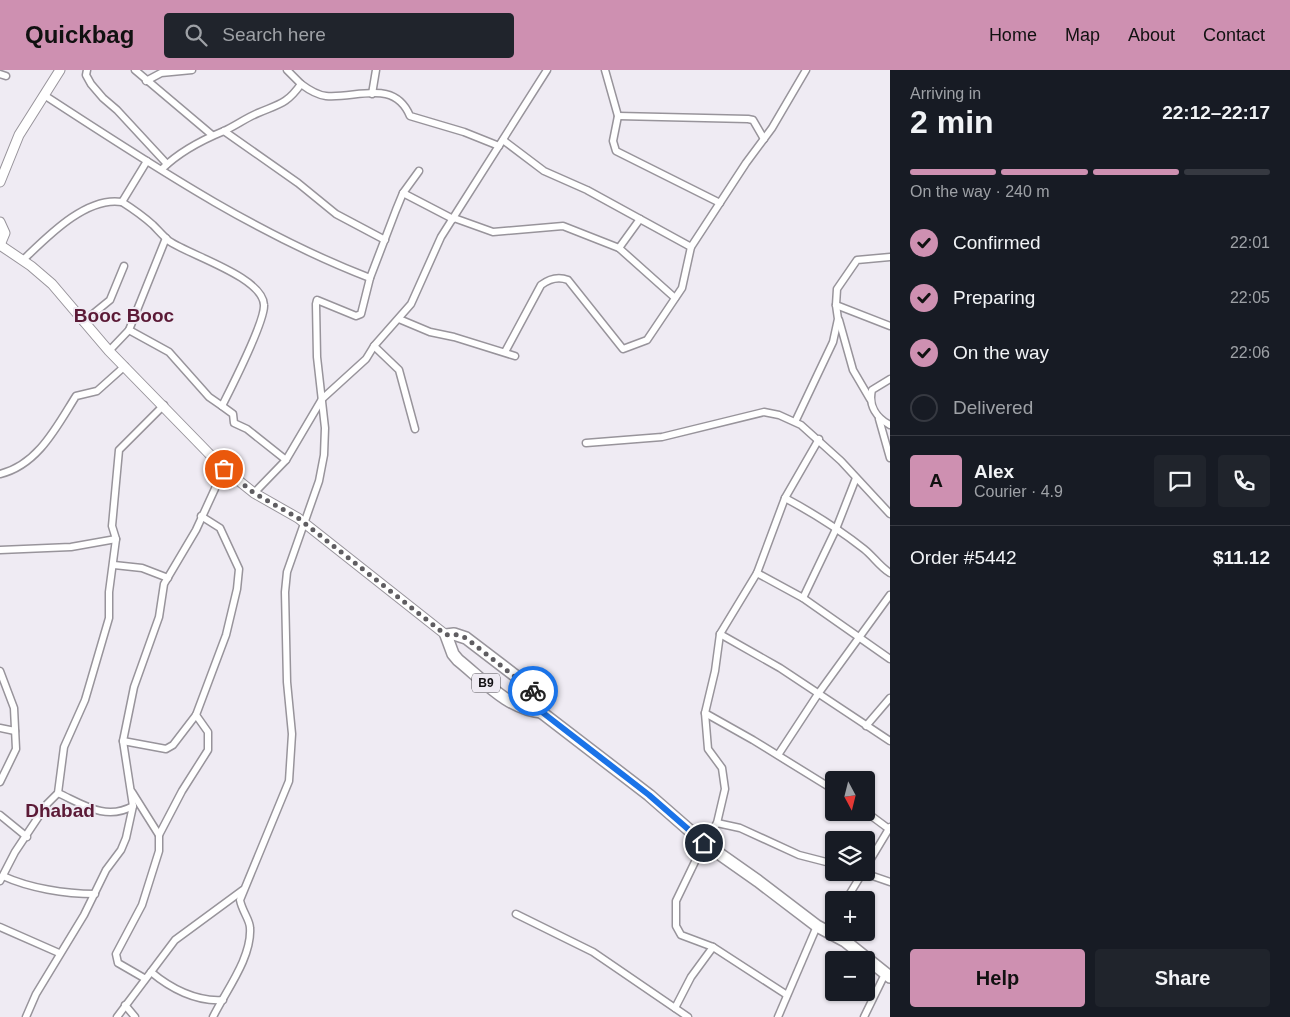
<!DOCTYPE html>
<html lang="en">
<head>
<meta charset="utf-8">
<style>
  body { margin:0; font-family:Helvetica,sans-serif; background:#20242c; color:#f1f3f6; height:100vh; display:flex; flex-direction:column; font-size:19px; white-space:nowrap }
  * { box-sizing:border-box; margin:0 }
  p { font-size:16px; color:#9ea1a6 }
  .icon { flex:none; width:28px; height:28px; fill:none; stroke:currentColor; stroke-width:2; stroke-linecap:round; stroke-linejoin:round }
  .map { position:relative; flex:1; overflow:hidden }
  .details { display:flex; flex-direction:column; background:#171b24; width:400px }
  .details>* { flex:none }
  .needle { width:32px; rotate:173deg }
  .fabs { position:absolute; left:825px; top:701px; display:grid; gap:10px }
  .fabs a { display:grid; place-items:center; width:50px; height:50px; border-radius:5px; background:#171b24; box-shadow:0 1px 4px #0004; font-size:25px }
  .pin { position:absolute; display:grid; place-items:center; width:42px; height:42px; color:#fff; margin:-21px; border:2px solid #fff; border-radius:50%; box-shadow:0 1px 5px #0007 }
  .courier { position:absolute; display:grid; place-items:center; width:50px; height:50px; margin:-25px; border:4px solid #1a73e8; border-radius:50%; background:#fff; color:#222; box-shadow:0 1px 6px #0007 }
  .headline em { font-style:normal; font-weight:700 }
  .headline div { display:flex; flex-direction:column-reverse }
  .headline { display:flex; align-items:center; justify-content:space-between; height:85px; padding:0 20px }
  h1 { font-size:32px; font-weight:700; line-height:38px }
  .bar { display:grid; grid-template-columns:repeat(4,1fr); gap:8px 5px; align-content:center; height:60px; padding:0 20px }
  .bar i { height:6px; border-radius:4px; background:#363941 }
  .bar .current { background:#ce90b1 }
  .bar p { grid-column:span 4 }
  .line { display:flex; align-items:center; gap:12px; padding:0 20px; border-top:1px solid #363941 }
  .line div { flex:1 }
  .round { display:grid; place-items:center; flex:none; width:52px; height:52px; border-radius:5px; background:#20242c }
  ol { padding:0 20px; list-style:none }
  li { display:flex; align-items:center; gap:15px; height:55px }
  li p { margin-inline-start:auto }
  li .icon { padding:5px; border-radius:50%; background:#ce90b1; color:#111; stroke-width:4 }
  li:last-child { color:#9ea1a6 }
  li i { width:28px; height:28px; border:2px solid #363941; border-radius:50% }
  .cta { display:flex; gap:10px; margin-top:auto; padding:10px 20px }
  .cta a { flex:1; height:58px; border-radius:5px; background:#ce90b1; color:#111; font-size:20px; font-weight:700; line-height:58px; text-align:center }
  .cta a+a { background:#20242c; color:#f1f3f6 }
  header { display:flex; align-items:center; gap:30px; box-sizing:border-box; height:70px; padding:0 25px; background:#ce90b1; color:#111 }
  header strong { font-size:24px }
  nav { display:flex; gap:28px; margin-inline-start:auto; font-size:18px }
  .search { width:350px; height:45px; background:#20242c; display:flex; align-items:center; gap:12px; box-sizing:border-box; padding:0 18px; border-radius:5px; color:#9ea1a6; font-size:19px }
  main { display:flex; flex:1; min-height:0 }
  .map>svg:first-child { display:block }
  .lines { fill:none; stroke-linecap:round; stroke-linejoin:round }
  .street-casing { stroke:#98949b; stroke-width:9 }
  .secondary-casing { stroke:#98949b; stroke-width:11 }
  .highway-casing { stroke:#98949b; stroke-width:14 }
  .street { stroke:#fff; stroke-width:6 }
  .secondary { stroke:#fff; stroke-width:9 }
  .highway { stroke:#fff; stroke-width:11 }
  .done { stroke:#5f5d61; stroke-width:5; stroke-dasharray:0 9 }
  .route { stroke:#1a73e8; stroke-width:6 }
  .labels { text-anchor:middle; dominant-baseline:central; stroke-width:4; stroke-linejoin:round; paint-order:stroke }
  .shield { fill:#efebf3; stroke:#545256; stroke-width:1 }
  .shield-label { font-size:12px; font-weight:bold; fill:#111012 }
  .district-label { font-size:19px; font-weight:bold; fill:#5b1a36; stroke:#efebf3 }
</style>
</head>
<body>
<header>
<strong>Quickbag</strong>
<div class="search"><svg class="icon" aria-label="search" viewBox="0 0 24 24"><circle cx="10" cy="10" r="6"/><path d="M15 15l6 6"/></svg>Search here</div>
<nav><a>Home</a><a>Map</a><a>About</a><a>Contact</a></nav>
</header>
<main>
<div class="map">
<svg width="890" height="947" viewBox="0 0 890 947">
  <rect width="100%" height="100%" fill="#efebf3"/>
  <g class="lines">
    <g class="street-casing">
      <g id="street">
        <polyline points="87,0 86,5 91,14 103,28 117,40 167,94"/>
        <polyline points="135,0 212,65"/>
        <polyline points="287,0 301,14"/>
        <polyline points="605,0 618,46 613,71 616,81 720,133"/>
        <polyline points="0,4 6,6"/>
        <polyline points="146,11 161,3 192,0"/>
        <polyline points="372,24 376,0"/>
        <path d="M44,25C149,93 253,163 370,208"/>
        <polyline points="618,46 748,49 753,50 764,69"/>
        <polyline points="224,61 298,113 336,144 385,170"/>
        <polyline points="503,70 544,101 587,120 691,177"/>
        <path d="M162,99C179,82 202,70 224,61C235,56 246,48 258,43C279,34 287,34 301,14C309,20 317,25 326,26C356,29 394,8 410,46L464,62L499,76"/>
        <polyline points="403,123 453,149"/>
        <path d="M122,132C133,139 143,146 153,155C158,160 163,166 169,171C189,185 263,207 264,235C265,252 231,318 222,336L233,344L234,353L247,359L286,390"/>
        <polyline points="454,148 493,162 563,156 619,178 675,228"/>
        <polyline points="619,178 640,149"/>
        <path d="M23,190C47,167 86,126 122,132L147,91"/>
        <polyline points="836,235 890,256"/>
        <polyline points="399,249 430,262 454,267 515,286"/>
        <polyline points="839,250 853,300 870,329"/>
        <polyline points="83,252 110,230 124,196"/>
        <polyline points="129,260 169,282 209,327 222,336"/>
        <polyline points="374,276 399,300 415,359"/>
        <polyline points="109,281 129,260 166,168"/>
        <path d="M505,282L541,215C549,209 558,206 568,210L623,279L647,270L682,218L691,177L746,93L772,58L806,0"/>
        <path d="M890,309L872,320C868,336 877,348 890,355"/>
        <polyline points="879,349 890,388"/>
        <polyline points="796,350 833,272 838,249 836,235 837,219 857,190 890,187"/>
        <polyline points="586,373 662,367 764,342 779,345 801,355 841,391 890,444"/>
        <path d="M0,404C38,395 57,356 76,326L97,321L125,296"/>
        <polyline points="254,423 286,390 322,329 366,289 374,276 411,234 441,167 547,0"/>
        <path d="M785,428C813,443 840,460 864,479C874,487 879,496 890,503"/>
        <polyline points="0,480 71,477 116,469"/>
        <polyline points="114,495 142,498 168,508"/>
        <polyline points="757,503 803,528 890,589"/>
        <polyline points="803,528 836,459 856,408"/>
        <polyline points="720,564 780,598 890,671"/>
        <polyline points="0,601 14,638 16,679 0,712"/>
        <polyline points="705,643 753,670 834,720"/>
        <polyline points="866,656 890,628"/>
        <polyline points="0,658 15,661"/>
        <polyline points="123,671 166,679 173,675 196,645 226,565 237,519 239,499 220,458 201,446"/>
        <polyline points="778,685 818,624 890,525"/>
        <polyline points="132,722 159,765"/>
        <path d="M58,723C84,735 106,751 133,736"/>
        <polyline points="866,742 889,759"/>
        <polyline points="0,745 27,767"/>
        <polyline points="717,753 740,758 799,785 834,794"/>
        <polyline points="866,797 890,757"/>
        <polyline points="861,802 890,812"/>
        <path d="M3,806C29,818 65,824 95,824"/>
        <polyline points="0,811 15,782 47,734 58,723 64,677 85,630 109,548 109,522 116,469 112,456 119,380 164,335"/>
        <polyline points="846,830 863,802"/>
        <polyline points="516,844 593,882 688,947"/>
        <polyline points="0,857 59,883"/>
        <polyline points="827,862 834,850"/>
        <polyline points="713,877 681,865 676,856 676,831 704,773 717,753 725,719 722,698 708,679 705,643 715,601 720,564 757,503 785,428 819,369"/>
        <path d="M151,902C170,918 196,932 223,930"/>
        <polyline points="144,908 118,893 116,884 142,835 159,781 159,765 182,721 208,680 208,662 196,645"/>
        <polyline points="125,935 135,947"/>
        <polyline points="675,938 691,907 713,877 787,925"/>
        <polyline points="26,947 36,924 84,845 106,800 121,780 126,768 133,736 123,671 134,617 159,547 164,514 196,460 224,399"/>
        <polyline points="117,947 175,870 243,820"/>
        <path d="M213,947C225,922 252,888 250,858C250,850 242,841 240,830L289,711L292,664L287,612L285,522L287,502L319,411L324,385L325,358L317,287L316,234L317,230L356,246L361,244L370,208L396,140L403,123L419,101"/>
        <polyline points="778,947 817,856"/>
        <polyline points="864,947 885,904"/>
      </g>
    </g>
    <g class="secondary-casing">
      <g id="secondary">
        <polyline points="0,112 19,65 60,0"/>
        <polyline points="0,152 5,163 0,175"/>
        <polyline points="0,175 31,196 52,214 109,281 224,399 254,423 298,448 446,565"/>
      </g>
    </g>
    <g class="highway-casing">
      <g id="highway">
        <path d="M454,564L466,568L530,617L541,642C508,639 483,610 458,590L453,584L446,565Z"/>
        <polyline points="541,642 649,725 704,773 758,811 817,856 845,871 890,907"/>
      </g>
    </g>
    <use href="#street" class="street"/>
    <use href="#secondary" class="secondary"/>
    <use href="#highway" class="highway"/>
  </g>
  <g class="lines">
    <polyline class="done" points="224,399 254,423 298,448 446,565 454,564 466,568 533,621"/>
    <polyline class="route" points="533,621 542,642 649,725 704,773"/>
  </g>
  <g class="labels">
    <rect class="shield" x="472" y="603.5" width="28" height="19" rx="4"/>
    <g class="shield-label">
      <text x="486" y="613">B9</text>
    </g>
    <g class="district-label">
      <text x="124" y="245">Booc Booc</text>
      <text x="60" y="740">Dhabad</text>
    </g>
  </g>
</svg>
<div class="fabs">
<a><svg class="needle" viewBox="-14 -14 28 28"><path d="M0-13l5 13h-10z" fill="#e53935"/><path d="M0 13l5-13h-10z" fill="#9ea1a6"/></svg></a>
<a><svg class="icon" aria-label="layers" viewBox="0 0 24 24"><path d="M12 4l9 5-9 5-9-5zM3 14l9 5 9-5"/></svg></a>
<a>+</a>
<a>−</a>
</div>
<div class="pin" style="left:224px;top:399px;background:#ea580c"><svg class="icon" aria-label="bag" viewBox="0 0 24 24"><path d="M5 8h14l-1 12H6zM9 8a3 3 0 0 1 6 0"/></svg></div>
<div class="pin" style="left:704px;top:773px;background:#1f2937"><svg class="icon" aria-label="home" viewBox="0 0 24 24"><path d="M3 11l9-7 9 7M6 9v11h12V9"/></svg></div>
<div class="courier" style="left:533px;top:621px"><svg class="icon" aria-label="bike" viewBox="0 0 24 24"><circle cx="6" cy="16" r="4"/><circle cx="18" cy="16" r="4"/><path d="M6 16l4-8h5l3 8M10 8l3 8H6M13 5h3"/></svg></div>
</div>
<section class="details">
<div class="headline"><div><h1>2 min</h1><p>Arriving in</p></div><em>22:12–22:17</em></div>
<div class="bar"><i class="current"></i><i class="current"></i><i class="current"></i><i></i><p>On the way · 240 m</p></div>
<ol>
<li><svg class="icon" aria-label="check" viewBox="0 0 24 24"><path d="M5 12l5 5 9-10"/></svg>Confirmed<p>22:01</p></li>
<li><svg class="icon" aria-label="check" viewBox="0 0 24 24"><path d="M5 12l5 5 9-10"/></svg>Preparing<p>22:05</p></li>
<li><svg class="icon" aria-label="check" viewBox="0 0 24 24"><path d="M5 12l5 5 9-10"/></svg>On the way<p>22:06</p></li>
<li><i></i>Delivered</li>
</ol>
<div class="line" style="height:90px"><b class="round" style="background:#ce90b1;color:#111">A</b><div><b>Alex</b><p>Courier · 4.9</p></div><a class="round"><svg class="icon" aria-label="chat" viewBox="0 0 24 24"><path d="M4 5h16v11H9l-5 4z"/></svg></a><a class="round"><svg class="icon" aria-label="phone" viewBox="0 0 24 24"><path d="M5 4h4l2 5-3 2q2 4 5 5l2-3 5 2v4C11 20 4 13 5 4z"/></svg></a></div>
<div class="line" style="height:65px"><div>Order #5442</div><b>$11.12</b></div>
<div class="cta"><a>Help</a><a>Share</a></div>
</section>
</main>
</body>
</html>
